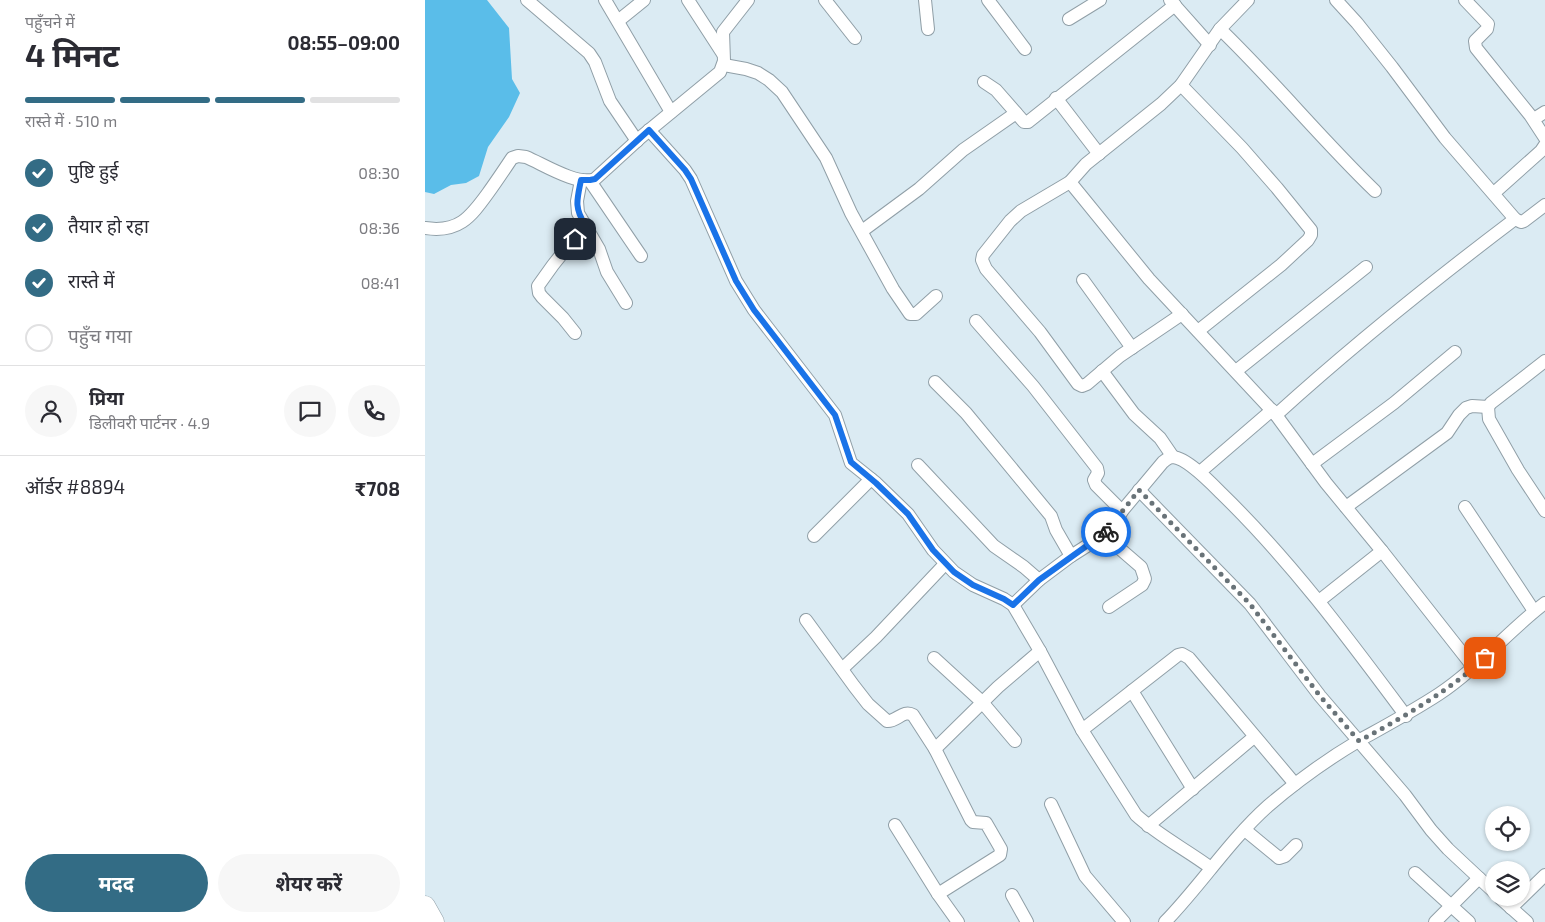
<!DOCTYPE html>
<html lang="hi">
<head>
<meta charset="utf-8">
<style>
  body { margin:0; font-family:"Exo 2","Noto Sans Devanagari",sans-serif; background:#f7f7f7; color:#2b2b33; height:100vh; display:flex; flex-direction:column; font-size:19px; white-space:nowrap }
  * { box-sizing:border-box; margin:0 }
  p { font-size:16px; color:#7c7c81 }
  .icon { flex:none; width:28px; height:28px; fill:none; stroke:currentColor; stroke-width:2; stroke-linecap:round; stroke-linejoin:round }
  .map { position:relative; flex:1; overflow:hidden }
  .side { display:flex; flex-direction:column; background:#fff; width:425px }
  .side>* { flex:none }
  .controls { position:absolute; left:1060px; top:806px; display:grid; gap:10px }
  .controls a { display:grid; place-items:center; width:45px; height:45px; border-radius:50%; background:#fff; box-shadow:0 1px 4px #0004; font-size:25px }
  .pin { position:absolute; display:grid; place-items:center; width:42px; height:42px; color:#fff; margin:-21px; border-radius:10px; box-shadow:0 2px 8px #0006 }
  .courier { position:absolute; display:grid; place-items:center; width:50px; height:50px; margin:-25px; border:4px solid #1a73e8; border-radius:50%; background:#fff; color:#222; box-shadow:0 1px 6px #0007 }
  .overview em { font-style:normal; font-weight:700 }
  .overview div { display:flex; flex-direction:column-reverse }
  .overview { display:flex; align-items:center; justify-content:space-between; height:85px; padding:0 25px }
  h1 { font-size:32px; font-weight:700; line-height:38px }
  .bar { display:grid; grid-template-columns:repeat(4,1fr); gap:8px 5px; align-content:center; height:60px; padding:0 25px }
  .bar i { height:6px; border-radius:4px; background:#e1e1e2 }
  .bar .on { background:#336c85 }
  .bar p { grid-column:span 4 }
  .line { display:flex; align-items:center; gap:12px; padding:0 25px; border-top:1px solid #e1e1e2 }
  .line div { flex:1 }
  .round { display:grid; place-items:center; flex:none; width:52px; height:52px; border-radius:26px; background:#f7f7f7 }
  ol { padding:0 25px; list-style:none }
  li { display:flex; align-items:center; gap:15px; height:55px }
  li p { margin-inline-start:auto }
  li .icon { padding:5px; border-radius:50%; background:#336c85; color:#fff; stroke-width:4 }
  li:last-child { color:#7c7c81 }
  li i { width:28px; height:28px; border:2px solid #e1e1e2; border-radius:50% }
  .button { display:flex; gap:10px; margin-top:auto; padding:10px 25px }
  .button a { flex:1; height:58px; border-radius:30px; background:#336c85; color:#fff; font-size:20px; font-weight:700; line-height:58px; text-align:center }
  .button a+a { background:#f7f7f7; color:#2b2b33 }
  main { display:flex; flex:1; min-height:0 }
  .map>svg:first-child { display:block }
  .water { fill:#5abde9 }
  .lines { fill:none; stroke-linecap:round; stroke-linejoin:round }
  .minor-casing { stroke:#909fa7; stroke-width:14 }
  .primary-casing { stroke:#909fa7; stroke-width:21 }
  .minor { stroke:#fff; stroke-width:12 }
  .primary { stroke:#fff; stroke-width:20 }
  .done { stroke:#697378; stroke-width:5; stroke-dasharray:0 9 }
  .route { stroke:#1a73e8; stroke-width:6 }
</style>
</head>
<body>
<main>
<section class="side">
<div class="overview"><div><h1>4 मिनट</h1><p>पहुँचने में</p></div><em>08:55–09:00</em></div>
<div class="bar"><i class="on"></i><i class="on"></i><i class="on"></i><i></i><p>रास्ते में · 510 m</p></div>
<ol>
<li><svg class="icon" aria-label="check" viewBox="0 0 24 24"><path d="M5 12l5 5 9-10"/></svg>पुष्टि हुई<p>08:30</p></li>
<li><svg class="icon" aria-label="check" viewBox="0 0 24 24"><path d="M5 12l5 5 9-10"/></svg>तैयार हो रहा<p>08:36</p></li>
<li><svg class="icon" aria-label="check" viewBox="0 0 24 24"><path d="M5 12l5 5 9-10"/></svg>रास्ते में<p>08:41</p></li>
<li><i></i>पहुँच गया</li>
</ol>
<div class="line" style="height:90px"><a class="round"><svg class="icon" aria-label="person" viewBox="0 0 24 24"><circle cx="12" cy="8" r="4"/><path d="M4 21q1-7 8-7t8 7"/></svg></a><div><b>प्रिया</b><p>डिलीवरी पार्टनर · 4.9</p></div><a class="round"><svg class="icon" aria-label="chat" viewBox="0 0 24 24"><path d="M4 5h16v11H9l-5 4z"/></svg></a><a class="round"><svg class="icon" aria-label="phone" viewBox="0 0 24 24"><path d="M5 4h4l2 5-3 2q2 4 5 5l2-3 5 2v4C11 20 4 13 5 4z"/></svg></a></div>
<div class="line" style="height:65px"><div>ऑर्डर #8894</div><b>₹708</b></div>
<div class="button"><a>मदद</a><a>शेयर करें</a></div>
</section>
<div class="map">
<svg width="1120" height="922" viewBox="0 0 1120 922">
  <rect width="100%" height="100%" fill="#dbebf3"/>
  <polygon class="water" points="0,0 62,0 84,28 87,79 95,93 84,117 63,147 54,176 41,183 26,185 9,194 0,192"/>
  <g class="lines">
    <g class="minor-casing">
      <g id="minor">
        <polyline points="102,0 164,53 170,62 185,101 212,141"/>
        <polyline points="180,0 246,112"/>
        <polyline points="263,0 298,54"/>
        <polyline points="400,0 430,38"/>
        <polyline points="500,0 503,29"/>
        <polyline points="563,0 600,49"/>
        <polyline points="745,0 785,45"/>
        <polyline points="911,0 932,23 967,67 1020,138 1090,219 1096,222 1099,221 1120,205"/>
        <polyline points="1040,0 1063,24 1062,29 1050,41 1051,48 1105,115 1120,138"/>
        <polyline points="644,19 675,0"/>
        <polyline points="193,21 219,0"/>
        <path d="M795,29C849,81 896,139 950,191"/>
        <polyline points="299,65 321,69 333,73 344,80 357,92 401,158 426,213 468,289 485,314 491,314 511,296"/>
        <polyline points="559,82 571,90 599,122 603,122 750,5"/>
        <polyline points="756,85 817,148 852,188 886,230 886,235 883,240 856,265 773,331"/>
        <polyline points="631,98 674,154"/>
        <polyline points="1109,119 1120,112"/>
        <path d="M224,130L260,170L266,179L311,281L329,310L410,415L426,463L451,483L483,514L508,550L529,572L548,585L579,599L588,605L615,651L657,730L711,815C734,836 762,850 786,868"/>
        <polyline points="156,180 152,201 153,213 174,249 182,272 201,303"/>
        <polyline points="165,181 216,256"/>
        <polyline points="645,182 724,279 851,415 901,483 957,551 1049,668"/>
        <polyline points="1069,193 1116,151 1120,145"/>
        <path d="M0,228C33,233 45,218 63,193C71,182 79,170 87,158L93,156L101,157C118,164 152,186 170,179L216,137L295,72L299,61L298,32L323,0"/>
        <polyline points="437,231 494,189 538,150 591,113"/>
        <polyline points="658,280 707,348"/>
        <polyline points="757,314 695,356 662,384 657,386 653,384 615,332 561,269 557,260 558,255 585,221 596,211 645,182 661,164 736,104 756,85 795,29 823,0"/>
        <polyline points="551,321 608,386 672,468 673,473 669,480 671,485 697,511"/>
        <polyline points="150,333 138,318 117,297 114,293 113,286 128,265 160,225"/>
        <polyline points="1120,361 1066,403 1063,407 1064,419 1093,470 1120,511"/>
        <polyline points="677,371 709,414 735,438 748,457"/>
        <polyline points="811,371 941,267"/>
        <polyline points="510,382 541,413 626,516 631,530 646,556"/>
        <path d="M851,415C927,346 1008,281 1090,219"/>
        <polyline points="887,464 969,403 1030,352"/>
        <polyline points="493,465 569,546 599,567 614,580"/>
        <polyline points="775,472 847,410"/>
        <polyline points="714,490 825,604 895,696 980,795 1006,830 1023,849 1069,892"/>
        <polyline points="921,507 1022,433 1034,415 1041,408 1047,406 1063,407"/>
        <polyline points="1040,507 1109,611"/>
        <polyline points="679,535 716,567 720,579 717,585 684,607"/>
        <polyline points="389,536 446,479"/>
        <polyline points="894,601 957,551"/>
        <path d="M588,605L614,580L646,556L679,535L689,525L697,511L738,462C741,460 743,457 748,457C762,458 786,483 796,493C866,561 923,638 981,716"/>
        <path d="M381,620L429,686L443,704L462,721C472,722 478,709 488,715L510,749L546,820L548,822L561,823L576,849L575,855L513,894"/>
        <polyline points="509,658 557,702 590,741"/>
        <polyline points="417,669 451,637 520,564"/>
        <polyline points="707,691 768,789"/>
        <polyline points="657,730 753,655 757,654 764,658 870,784"/>
        <polyline points="510,749 573,687 615,651"/>
        <polyline points="626,804 660,876 699,922"/>
        <polyline points="470,825 513,894 533,922"/>
        <polyline points="723,826 829,737"/>
        <polyline points="820,830 854,858 860,856 871,845"/>
        <polyline points="990,873 1044,922"/>
        <polyline points="587,895 602,922"/>
        <polyline points="1075,898 1102,922"/>
        <polyline points="1086,908 1120,875"/>
        <path d="M740,922C776,885 804,841 843,806C872,781 903,759 935,740C962,725 988,711 1014,694C1053,668 1083,631 1120,603"/>
        <polyline points="1010,922 1054,878"/>
      </g>
    </g>
    <g class="primary-casing">
      <polyline id="primary" points="0,906 9,922"/>
    </g>
    <use href="#minor" class="minor"/>
    <use href="#primary" class="primary"/>
  </g>
  <g class="lines">
    <path class="done" d="M681,532L714,490L825,604L895,696L934,741C979,717 1022,692 1060,658"/>
    <path class="route" d="M150,239L160,225C149,207 152,200 156,180H165L170,179L224,130L260,170L266,179L311,281L329,310L410,415L426,462L451,483L483,514L508,550L529,572L548,585L579,599L588,605L614,580L681,532"/>
  </g>
</svg>
<div class="controls">
<a><svg class="icon" aria-label="locate" viewBox="0 0 24 24"><circle cx="12" cy="12" r="6"/><path d="M12 2v4M12 18v4M2 12h4M18 12h4"/></svg></a>
<a><svg class="icon" aria-label="layers" viewBox="0 0 24 24"><path d="M12 4l9 5-9 5-9-5zM3 14l9 5 9-5"/></svg></a>
</div>
<div class="pin" style="left:1060px;top:658px;background:#ea580c"><svg class="icon" aria-label="bag" viewBox="0 0 24 24"><path d="M5 8h14l-1 12H6zM9 8a3 3 0 0 1 6 0"/></svg></div>
<div class="pin" style="left:150px;top:239px;background:#1f2937"><svg class="icon" aria-label="home" viewBox="0 0 24 24"><path d="M3 11l9-7 9 7M6 9v11h12V9"/></svg></div>
<div class="courier" style="left:681px;top:532px"><svg class="icon" aria-label="bike" viewBox="0 0 24 24"><circle cx="6" cy="16" r="4"/><circle cx="18" cy="16" r="4"/><path d="M6 16l4-8h5l3 8M10 8l3 8H6M13 5h3"/></svg></div>
</div>
</main>
</body>
</html>
